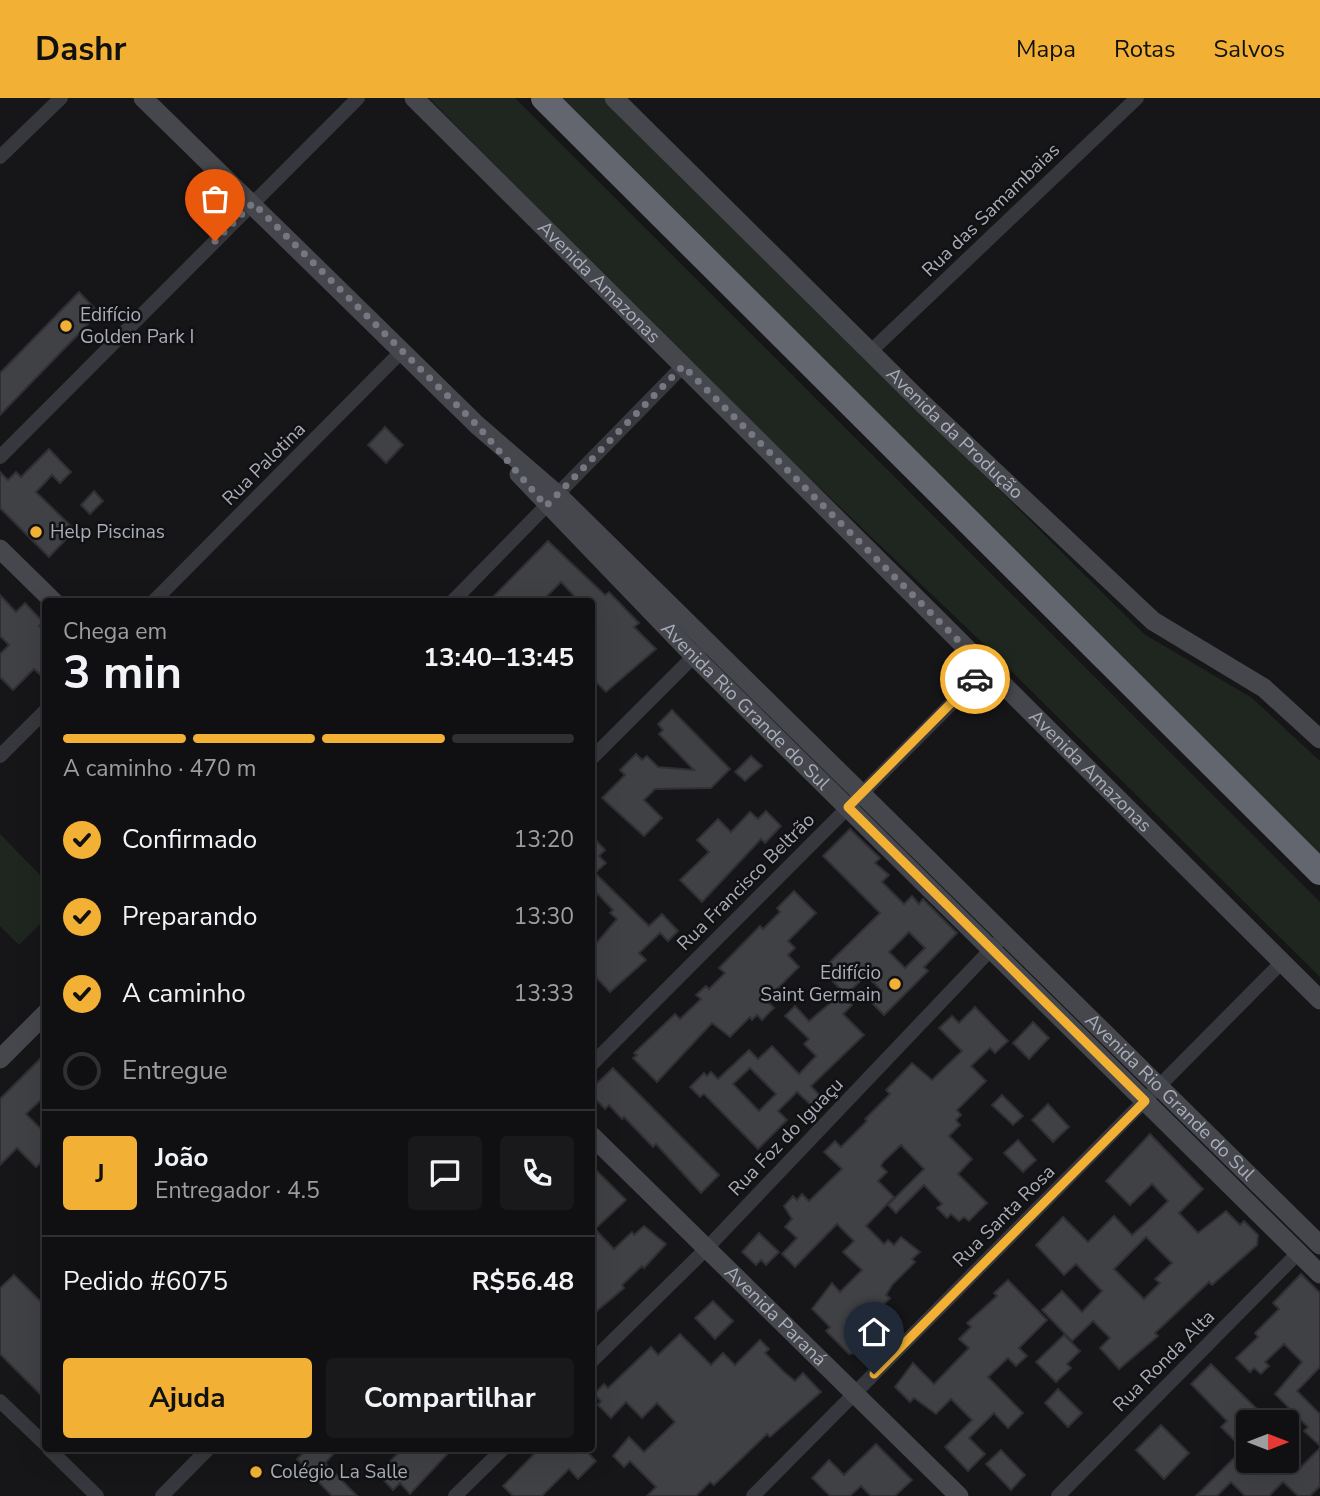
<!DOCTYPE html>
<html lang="pt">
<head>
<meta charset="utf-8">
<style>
  body { margin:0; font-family:"Nunito Sans",sans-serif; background:#19191b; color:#f1f3f6; height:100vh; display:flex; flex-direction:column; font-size:26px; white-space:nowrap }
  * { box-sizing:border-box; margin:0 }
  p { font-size:23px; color:#9c9d9f }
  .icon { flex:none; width:38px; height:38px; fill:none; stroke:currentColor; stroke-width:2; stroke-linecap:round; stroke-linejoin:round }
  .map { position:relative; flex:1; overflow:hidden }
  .details { position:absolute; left:42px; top:500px; width:553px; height:854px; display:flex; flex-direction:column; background:#101012; border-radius:7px; box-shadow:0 7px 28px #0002,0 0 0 2px #303032 }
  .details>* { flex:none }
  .needle { width:46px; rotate:90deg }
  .tools { position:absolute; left:1236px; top:1312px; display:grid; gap:14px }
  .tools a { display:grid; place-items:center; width:63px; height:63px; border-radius:7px; background:#101012; box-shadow:0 7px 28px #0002,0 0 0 2px #303032; font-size:35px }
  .pin { position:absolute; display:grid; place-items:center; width:60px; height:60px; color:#fff; margin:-72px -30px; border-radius:50% 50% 50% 0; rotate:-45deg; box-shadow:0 0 7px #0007 }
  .pin .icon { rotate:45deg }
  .courier { position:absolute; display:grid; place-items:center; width:70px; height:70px; margin:-35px; border:5px solid #f2b134; border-radius:50%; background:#fff; color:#222; box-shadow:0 2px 9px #0007 }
  .overview em { font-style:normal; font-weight:700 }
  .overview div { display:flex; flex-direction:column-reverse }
  .overview { display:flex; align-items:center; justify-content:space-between; height:119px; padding:0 21px }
  h1 { font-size:46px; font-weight:700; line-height:52px }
  .bar { display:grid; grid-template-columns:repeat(4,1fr); gap:10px 7px; align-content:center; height:84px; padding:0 21px }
  .bar i { height:9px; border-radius:5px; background:#303032 }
  .bar .on { background:#f2b134 }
  .bar p { grid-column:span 4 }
  .line { display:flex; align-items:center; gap:18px; padding:0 21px; border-top:2px solid #303032 }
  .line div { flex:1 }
  .round { display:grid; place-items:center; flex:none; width:74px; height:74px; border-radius:7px; background:#19191b }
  ol { padding:0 21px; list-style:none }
  li { display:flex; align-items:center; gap:21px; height:77px }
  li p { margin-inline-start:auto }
  li .icon { padding:7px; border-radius:50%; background:#f2b134; color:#111; stroke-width:4 }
  li:last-child { color:#9c9d9f }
  li i { width:38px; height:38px; border:4px solid #303032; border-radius:50% }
  .primary-button { display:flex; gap:14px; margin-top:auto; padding:14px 21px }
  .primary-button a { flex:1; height:80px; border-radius:7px; background:#f2b134; color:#111; font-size:28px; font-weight:700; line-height:80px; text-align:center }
  .primary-button a+a { background:#19191b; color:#f1f3f6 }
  header { display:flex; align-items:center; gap:42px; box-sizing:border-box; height:98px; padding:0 35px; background:#f2b134; color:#111 }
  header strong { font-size:33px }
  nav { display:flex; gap:38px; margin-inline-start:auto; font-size:24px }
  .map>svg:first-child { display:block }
  .green { fill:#1e261f }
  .building { fill:#404145; stroke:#303034; stroke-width:2; fill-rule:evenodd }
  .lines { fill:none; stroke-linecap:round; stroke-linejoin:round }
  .street { stroke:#37383d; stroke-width:14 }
  .secondary { stroke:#45474d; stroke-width:19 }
  .highway { stroke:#63666e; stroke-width:26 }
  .done { stroke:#757880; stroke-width:7; stroke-dasharray:0 12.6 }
  .route { stroke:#f2b134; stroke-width:9 }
  .poi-dot { fill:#f2b134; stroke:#111113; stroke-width:2.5 }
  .labels { text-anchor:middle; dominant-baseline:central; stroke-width:5; stroke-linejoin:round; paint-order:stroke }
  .street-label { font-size:19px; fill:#a8adb8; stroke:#111113 }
  .poi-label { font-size:19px; fill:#a8adb8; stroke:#111113; text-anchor:start }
</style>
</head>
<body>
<header>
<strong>Dashr</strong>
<nav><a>Mapa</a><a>Rotas</a><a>Salvos</a></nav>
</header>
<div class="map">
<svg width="1320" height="1398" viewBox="0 0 1320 1398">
  <rect width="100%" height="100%" fill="#161618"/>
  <g class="green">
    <polygon points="429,0 515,0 1320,804 1320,879 993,555 688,264"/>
    <polygon points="557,0 606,0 1144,536 1252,600 1320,663 1320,757"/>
    <polygon points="0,736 45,782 45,821 19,847 0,828"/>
  </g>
  <g class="building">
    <polygon points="79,194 99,215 0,317 0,275"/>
    <polygon points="385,329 403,347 386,365 368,347"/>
    <polygon points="49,351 71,374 60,385 52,377 36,394 75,432 49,459 0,410 0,374 8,382 16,374 21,379"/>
    <polygon points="94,393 103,403 90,416 81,407"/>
    <polygon points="548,443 605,497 609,494 639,525 634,529 656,551 606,594 592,580 592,504 580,504 561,484 541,504 488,504"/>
    <polygon points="0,497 16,514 25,505 43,524 39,528 46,534 46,582 34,571 13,592 0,579 0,556 9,547 0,538"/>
    <polygon points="672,612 730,671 711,690 655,691 644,702 662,720 644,738 602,700 625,677 620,672 636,656 642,662 647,658 658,669 694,672 659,636 663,632 658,626"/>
    <polygon points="751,658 762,668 745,683 735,674"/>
    <polygon points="766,713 781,728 765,745 761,741 702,804 680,782 709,754 697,742 718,721 731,734 750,714 758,721"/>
    <path d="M850,731L880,760L875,765L889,777L882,784L904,806L912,798L919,806L923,801L957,835L924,869L928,873L884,917L872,905L882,893L866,877L846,897L822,872L880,815L823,758ZM909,834L925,850L905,870L889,854Z"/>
    <polygon points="592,738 605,752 599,758 606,765 595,775 649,828 662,816 678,833 668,843 660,835 639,855 646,862 610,894 592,875 592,850 617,821 610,815 613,812 592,790"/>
    <polygon points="794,793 816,815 788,843 795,850 788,857 799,869 766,902 774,910 762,922 757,917 752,922 750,919 730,939 712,925 657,984 633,960 637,957 634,955 675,916 680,921 701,901 696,897 706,888 709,891 725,875 719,870 760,828 763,831 780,814 777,810"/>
    <path d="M841,896L852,907L843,916L864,937L811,988L820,998L811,1007L797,994L778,1013L787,1022L758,1051L704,996L700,999L690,989L704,975L707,978L711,974L718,981L749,952L758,961L772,948L799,976L816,958L804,946L809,941L785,918L795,908L809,923ZM750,970L776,996L759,1013L733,986Z"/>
    <polygon points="975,909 1008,943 995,955 990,950 971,968 986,983 957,1012 961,1017 956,1022 960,1027 949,1038 972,1061 958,1076 987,1105 969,1123 964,1119 959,1123 951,1116 947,1120 937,1110 942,1106 924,1087 896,1115 888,1107 924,1071 901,1047 883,1064 881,1068 887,1074 878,1083 894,1099 866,1128 884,1146 888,1142 894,1147 901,1139 920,1154 912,1161 915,1164 892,1187 886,1197 890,1200 868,1223 877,1233 865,1245 868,1247 861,1254 849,1256 826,1233 830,1229 812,1211 832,1185 840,1194 862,1172 843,1154 854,1143 837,1126 795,1169 782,1156 797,1140 785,1129 792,1121 784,1108 793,1098 797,1102 802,1096 809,1103 842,1071 824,1054 835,1043 841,1049 867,1023 865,1021 890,996 886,992 912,965 932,982 962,953 939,930 952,918 959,925"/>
    <polygon points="1033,924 1049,940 1029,961 1013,945"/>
    <polygon points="46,955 46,997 26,1016 46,1036 46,1060 36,1069 17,1050 0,1067 0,1001"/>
    <polygon points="613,970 719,1077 701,1095 656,1046 653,1049 624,1019 622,1021 609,1007 605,1011 592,997 592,990"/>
    <polygon points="1002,997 1023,1018 1013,1027 992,1007"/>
    <polygon points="1048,1006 1069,1029 1053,1044 1032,1022"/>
    <path d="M1150,1036L1203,1091L1179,1115L1198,1135L1226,1113L1240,1127L1244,1123L1258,1137L1257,1147L1212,1187L1209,1184L1155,1235L1158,1238L1119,1271L1100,1250L1110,1240L1093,1223L1072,1243L1042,1212L1062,1193L1082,1214L1102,1193L1076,1166L1064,1177L1036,1147L1063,1119L1088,1144L1114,1118L1132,1137L1150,1121L1168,1103L1152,1086L1130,1107L1106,1083ZM1146,1139L1172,1165L1155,1181L1160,1185L1144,1201L1114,1171Z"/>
    <polygon points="1018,1042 1036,1062 1023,1074 1004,1055"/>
    <polygon points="592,1068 626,1102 595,1131 614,1151 632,1134 634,1137 644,1128 666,1146 644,1170 642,1168 622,1187 624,1190 592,1217"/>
    <polygon points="759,1135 779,1154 766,1167 761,1162 756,1167 742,1154"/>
    <polygon points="1301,1176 1320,1195 1320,1269 1297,1293 1320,1316 1320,1348 1304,1333 1308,1329 1275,1296 1302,1264 1284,1246 1265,1264 1269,1268 1261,1276 1254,1270 1250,1274 1236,1260 1258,1239 1255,1235 1279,1211 1273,1205"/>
    <polygon points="14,1177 46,1209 46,1302 0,1256 0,1190"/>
    <polygon points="1008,1182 1047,1222 1019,1250 1027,1258 1016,1268 1008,1260 988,1279 1023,1315 1008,1330 994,1315 969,1340 985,1356 968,1373 945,1349 972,1322 951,1301 936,1316 914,1300 910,1304 895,1289 913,1265 934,1286 969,1250 959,1241 971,1229 967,1225 997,1198 994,1195"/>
    <polygon points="713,1203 733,1223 715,1241 695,1220"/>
    <polygon points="680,1236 711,1267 723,1255 735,1267 760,1242 769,1251 765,1255 784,1274 795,1283 803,1275 821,1294 770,1339 767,1336 714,1387 710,1384 696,1398 647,1398 656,1389 630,1363 624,1369 613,1358 629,1339 644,1354 675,1324 657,1305 642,1320 626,1304 611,1320 598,1307 601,1303 594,1296 604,1286 608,1290 651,1249 658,1257"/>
    <polygon points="1064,1237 1080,1253 1067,1266 1071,1270 1056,1284 1036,1264"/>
    <polygon points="1211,1266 1271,1325 1248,1325 1248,1363 1291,1363 1299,1371 1320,1350 1320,1388 1310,1398 1298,1398 1283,1384 1269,1398 1245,1398 1231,1384 1217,1398 1196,1398 1243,1351 1221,1329 1227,1323 1191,1286"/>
    <polygon points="1058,1291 1082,1315 1068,1329 1045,1305"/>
    <polygon points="1161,1327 1189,1355 1164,1381 1136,1352"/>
    <polygon points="876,1346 912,1382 895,1398 871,1398 861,1388 850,1398 830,1398 812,1380 829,1362 844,1377"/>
    <polygon points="307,1351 338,1351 325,1365 357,1398 332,1398 297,1361"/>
    <polygon points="402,1351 452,1351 410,1396 400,1385 393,1392 378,1376"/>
    <polygon points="539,1351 584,1351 596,1363 578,1381 569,1371 542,1398 513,1398 503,1388"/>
    <polygon points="1001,1352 1025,1377 1011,1392 986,1366"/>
  </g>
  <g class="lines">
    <g class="street">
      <polyline points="0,59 61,0"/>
      <polyline points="872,252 1137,0"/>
      <polyline points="0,359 358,0"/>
      <polyline points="153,504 401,254"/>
      <polyline points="452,504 683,268"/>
      <polyline points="0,658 46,612"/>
      <polyline points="592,660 699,553"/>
      <polyline points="592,966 987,570"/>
      <polyline points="592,1263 706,1151 997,845"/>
      <polyline points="0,1303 46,1347"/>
      <polyline points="49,1351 97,1398"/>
      <polyline points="162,1398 208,1351"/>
      <polyline points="455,1398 503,1351"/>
      <polyline points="753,1398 1282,864"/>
      <polyline points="1058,1398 1298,1155"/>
    </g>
    <g class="secondary">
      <path id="s1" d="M143,0L477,327L558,397L1320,1147"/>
      <path id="s2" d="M414,0L1320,902"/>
      <path id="s3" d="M614,0L923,306L1153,523L1264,590L1320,641"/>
      <path id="s4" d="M519,376L694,558L1320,1176"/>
      <polyline points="0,451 54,504"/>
      <polyline points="0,961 46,915"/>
      <path id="s5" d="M592,1038L959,1398"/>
    </g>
    <polyline class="highway" points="544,0 1320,774"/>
  </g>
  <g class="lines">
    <polyline class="done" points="215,143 253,105 477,327 546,408 683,268 986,570 975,581"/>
    <polyline class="route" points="874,1276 1145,1003 848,709 975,581"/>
  </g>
  <g class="poi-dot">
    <circle cx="66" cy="228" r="7"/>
    <circle cx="36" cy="434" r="7"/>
    <circle cx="895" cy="886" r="7"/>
    <circle cx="256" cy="1374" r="7"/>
  </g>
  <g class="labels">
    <g class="street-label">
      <text transform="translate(991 112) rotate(-44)">Rua das Samambaias</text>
      <text stroke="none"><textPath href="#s2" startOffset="261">Avenida Amazonas</textPath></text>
      <text stroke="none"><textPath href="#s3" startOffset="478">Avenida da Produção</textPath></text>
      <text transform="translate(264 366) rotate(-45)">Rua Palotina</text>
      <text stroke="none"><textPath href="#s4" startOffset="324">Avenida Rio Grande do Sul</textPath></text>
      <text stroke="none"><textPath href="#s2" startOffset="954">Avenida Amazonas</textPath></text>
      <text transform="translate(746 784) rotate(-45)">Rua Francisco Beltrão</text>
      <text stroke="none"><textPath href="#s1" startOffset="1433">Avenida Rio Grande do Sul</textPath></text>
      <text transform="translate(786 1039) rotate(-46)">Rua Foz do Iguaçu</text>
      <text transform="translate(1004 1118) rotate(-45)">Rua Santa Rosa</text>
      <text stroke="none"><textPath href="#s5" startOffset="257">Avenida Paraná</textPath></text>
      <text transform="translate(1164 1263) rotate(-45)">Rua Ronda Alta</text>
    </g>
    <g class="poi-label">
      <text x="80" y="217">Edifício<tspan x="80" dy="22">Golden Park I</tspan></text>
      <text x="50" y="434">Help Piscinas</text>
      <text x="881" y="875" text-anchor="end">Edifício<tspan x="881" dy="22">Saint Germain</tspan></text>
      <text x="270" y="1374">Colégio La Salle</text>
    </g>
  </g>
</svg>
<div class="tools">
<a><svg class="needle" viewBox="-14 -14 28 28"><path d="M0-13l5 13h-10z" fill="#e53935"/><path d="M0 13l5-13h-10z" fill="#9c9d9f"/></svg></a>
</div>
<div class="pin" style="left:215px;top:143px;background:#ea580c"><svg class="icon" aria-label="bag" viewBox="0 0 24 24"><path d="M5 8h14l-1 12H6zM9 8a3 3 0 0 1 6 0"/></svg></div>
<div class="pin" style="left:874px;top:1276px;background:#1f2937"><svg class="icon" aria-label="home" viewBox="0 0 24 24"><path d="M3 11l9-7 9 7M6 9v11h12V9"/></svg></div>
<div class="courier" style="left:975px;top:581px"><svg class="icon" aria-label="car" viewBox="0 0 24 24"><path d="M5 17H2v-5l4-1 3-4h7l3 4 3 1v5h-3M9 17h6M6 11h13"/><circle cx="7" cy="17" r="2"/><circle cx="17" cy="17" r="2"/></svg></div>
<section class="details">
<div class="overview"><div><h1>3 min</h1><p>Chega em</p></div><em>13:40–13:45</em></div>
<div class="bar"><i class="on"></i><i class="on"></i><i class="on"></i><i></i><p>A caminho · 470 m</p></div>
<ol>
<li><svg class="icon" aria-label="check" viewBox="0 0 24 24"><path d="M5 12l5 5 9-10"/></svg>Confirmado<p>13:20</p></li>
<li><svg class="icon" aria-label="check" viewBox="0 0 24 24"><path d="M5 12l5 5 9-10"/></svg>Preparando<p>13:30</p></li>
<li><svg class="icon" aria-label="check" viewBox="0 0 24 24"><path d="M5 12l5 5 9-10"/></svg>A caminho<p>13:33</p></li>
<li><i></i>Entregue</li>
</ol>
<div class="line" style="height:126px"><b class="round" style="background:#f2b134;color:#111">J</b><div><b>João</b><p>Entregador · 4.5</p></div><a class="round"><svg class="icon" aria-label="chat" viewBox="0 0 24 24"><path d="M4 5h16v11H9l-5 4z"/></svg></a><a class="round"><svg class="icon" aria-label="phone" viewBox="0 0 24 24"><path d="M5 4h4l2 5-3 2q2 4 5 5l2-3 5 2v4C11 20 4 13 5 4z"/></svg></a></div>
<div class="line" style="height:91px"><div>Pedido #6075</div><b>R$56.48</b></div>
<div class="primary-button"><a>Ajuda</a><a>Compartilhar</a></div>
</section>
</div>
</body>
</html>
